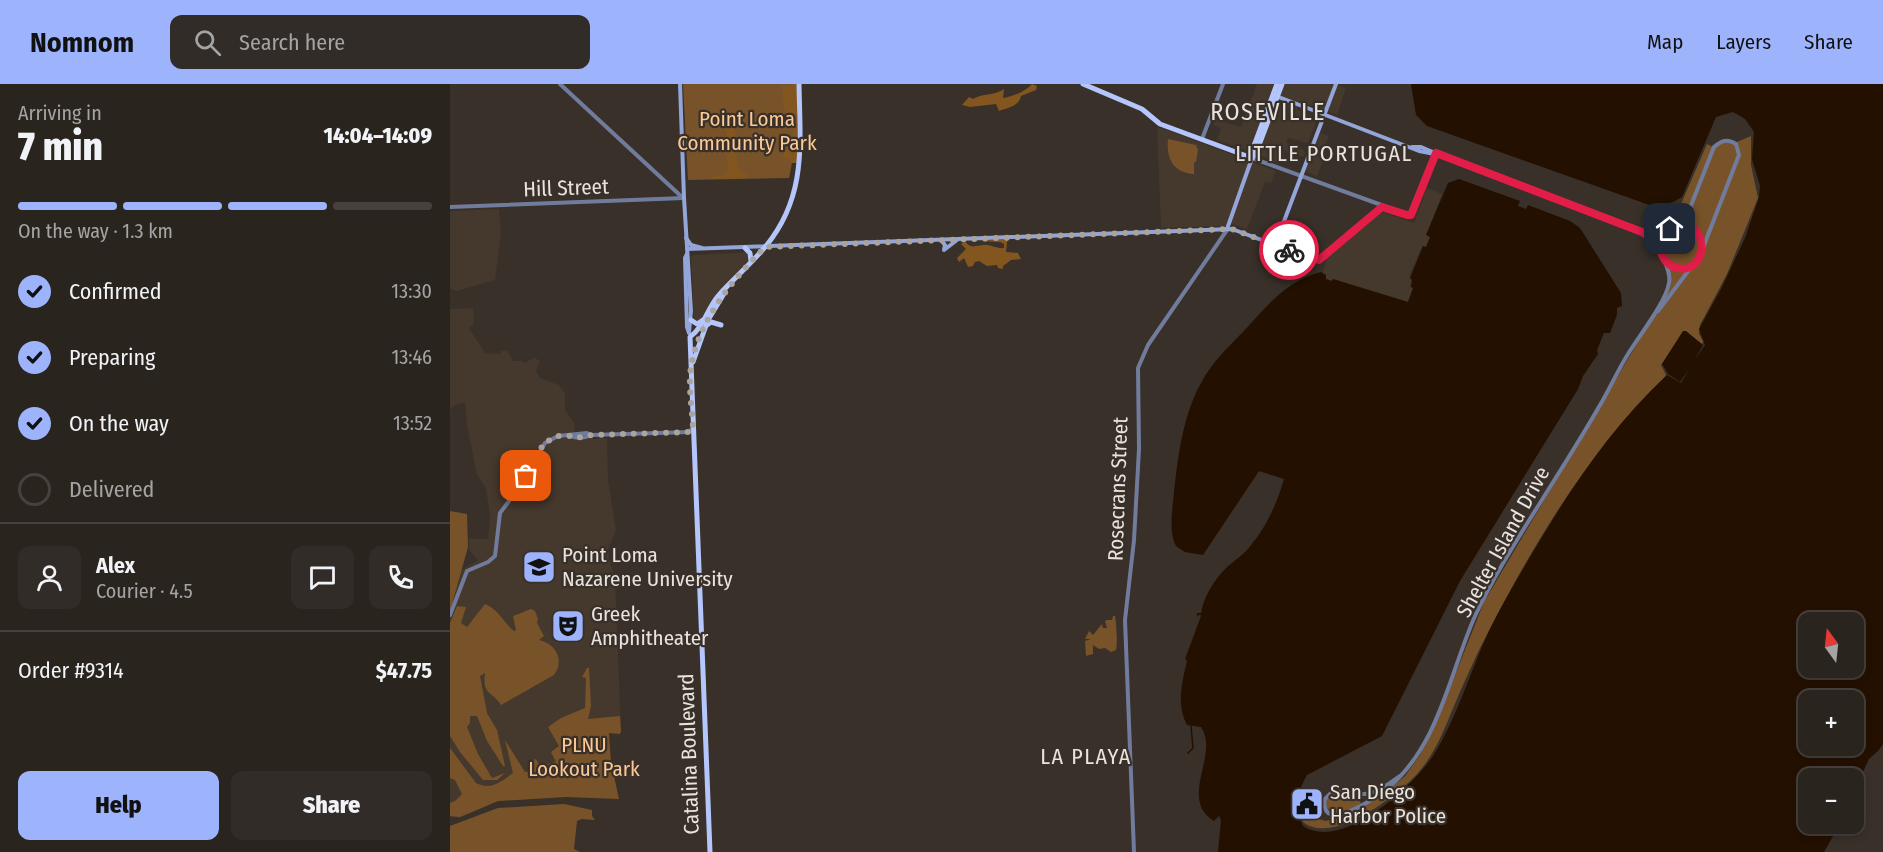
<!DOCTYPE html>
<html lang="en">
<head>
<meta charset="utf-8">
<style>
  body { margin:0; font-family:"Fira Sans Condensed",sans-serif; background:#322c28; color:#f1f3f6; height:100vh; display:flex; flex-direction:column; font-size:22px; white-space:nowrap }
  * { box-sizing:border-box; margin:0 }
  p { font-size:20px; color:#a5a4a4 }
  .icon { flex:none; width:33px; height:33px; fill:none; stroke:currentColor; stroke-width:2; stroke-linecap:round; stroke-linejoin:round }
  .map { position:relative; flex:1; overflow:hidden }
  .details { display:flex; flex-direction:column; background:#2a241f; width:450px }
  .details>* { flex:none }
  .needle { width:39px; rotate:345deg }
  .controls { position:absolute; left:1348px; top:528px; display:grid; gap:12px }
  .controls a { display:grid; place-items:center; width:66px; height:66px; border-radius:12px; background:#2a241f; box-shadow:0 3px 9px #0003,0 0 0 2px #46413d; font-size:30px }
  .pin { position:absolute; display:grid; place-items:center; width:51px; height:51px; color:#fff; margin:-26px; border-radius:12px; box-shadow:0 3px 9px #0006 }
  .courier { position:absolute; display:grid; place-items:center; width:60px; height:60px; margin:-30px; border:4px solid #e11d48; border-radius:50%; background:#fff; color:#222; box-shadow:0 2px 8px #0007 }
  .head em { font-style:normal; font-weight:800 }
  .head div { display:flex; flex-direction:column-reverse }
  .head { display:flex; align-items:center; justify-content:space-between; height:102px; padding:0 18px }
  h1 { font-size:39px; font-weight:800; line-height:45px }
  .bar { display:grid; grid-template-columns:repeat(4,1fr); gap:9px 6px; align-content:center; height:72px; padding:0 18px }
  .bar i { height:8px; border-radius:4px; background:#46413d }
  .bar .selected { background:#9db4fd }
  .bar p { grid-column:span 4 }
  .line { display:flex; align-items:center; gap:15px; padding:0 18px; border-top:2px solid #46413d }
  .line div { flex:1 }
  .round { display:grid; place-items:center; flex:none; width:63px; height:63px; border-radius:12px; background:#322c28 }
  ol { padding:0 18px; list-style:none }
  li { display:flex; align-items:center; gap:18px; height:66px }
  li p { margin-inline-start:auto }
  li .icon { padding:6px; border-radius:50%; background:#9db4fd; color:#111; stroke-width:4 }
  li:last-child { color:#a5a4a4 }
  li i { width:33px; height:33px; border:3px solid #46413d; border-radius:50% }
  .cta { display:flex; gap:12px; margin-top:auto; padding:12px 18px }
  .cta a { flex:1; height:69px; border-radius:12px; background:#9db4fd; color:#111; font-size:24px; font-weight:800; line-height:69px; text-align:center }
  .cta a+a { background:#322c28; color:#f1f3f6 }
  header { display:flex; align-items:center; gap:36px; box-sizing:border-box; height:84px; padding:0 30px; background:#9db4fd; color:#111 }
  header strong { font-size:28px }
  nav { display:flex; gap:33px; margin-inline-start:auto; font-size:21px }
  .search { width:420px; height:54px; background:#322c28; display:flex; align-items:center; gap:15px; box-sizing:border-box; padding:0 21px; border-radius:12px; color:#a5a4a4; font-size:22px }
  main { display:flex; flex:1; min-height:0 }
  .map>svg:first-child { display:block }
  .built { fill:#45382c }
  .green { fill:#78532a }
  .forest { fill:#84561f }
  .water { fill:#231000; fill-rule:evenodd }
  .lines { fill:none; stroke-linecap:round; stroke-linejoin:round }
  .stream { stroke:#231000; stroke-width:1.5 }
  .tertiary { stroke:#717c9c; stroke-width:4 }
  .secondary { stroke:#94a5d9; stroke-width:4 }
  .primary { stroke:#b4c6fb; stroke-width:5 }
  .done { stroke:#aaa49f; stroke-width:6; stroke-dasharray:0 10.8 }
  .route { stroke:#e11d48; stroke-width:8 }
  .labels { text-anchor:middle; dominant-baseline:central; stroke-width:4.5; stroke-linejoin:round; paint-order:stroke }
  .park-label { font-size:21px; fill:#fbc996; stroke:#383029 }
  .street-label { font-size:21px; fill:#e8e3de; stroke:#383029 }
  .poi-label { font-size:21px; fill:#e8e3de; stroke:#383029; text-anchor:start }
  .neighbourhood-label { font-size:22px; letter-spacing:1.5px; fill:#e8e3de; stroke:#383029 }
  .quarter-label { font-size:24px; letter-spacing:1.5px; fill:#e8e3de; stroke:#383029 }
</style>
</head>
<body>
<header>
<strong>Nomnom</strong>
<div class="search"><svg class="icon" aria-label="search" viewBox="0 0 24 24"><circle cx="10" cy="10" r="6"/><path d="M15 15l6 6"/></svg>Search here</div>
<nav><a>Map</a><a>Layers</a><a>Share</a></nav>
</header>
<main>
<section class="details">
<div class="head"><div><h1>7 min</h1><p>Arriving in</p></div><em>14:04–14:09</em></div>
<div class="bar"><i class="selected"></i><i class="selected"></i><i class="selected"></i><i></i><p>On the way · 1.3 km</p></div>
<ol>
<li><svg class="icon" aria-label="check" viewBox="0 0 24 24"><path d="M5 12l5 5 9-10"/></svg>Confirmed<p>13:30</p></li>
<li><svg class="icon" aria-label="check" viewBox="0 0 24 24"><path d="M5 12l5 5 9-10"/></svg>Preparing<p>13:46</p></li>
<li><svg class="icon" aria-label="check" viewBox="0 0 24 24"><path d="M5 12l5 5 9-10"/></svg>On the way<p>13:52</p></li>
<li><i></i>Delivered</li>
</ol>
<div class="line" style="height:108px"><a class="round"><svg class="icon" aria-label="person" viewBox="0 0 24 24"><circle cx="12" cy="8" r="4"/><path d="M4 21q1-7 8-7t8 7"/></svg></a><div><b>Alex</b><p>Courier · 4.5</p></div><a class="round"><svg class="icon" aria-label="chat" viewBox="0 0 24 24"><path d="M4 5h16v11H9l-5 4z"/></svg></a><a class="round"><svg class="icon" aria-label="phone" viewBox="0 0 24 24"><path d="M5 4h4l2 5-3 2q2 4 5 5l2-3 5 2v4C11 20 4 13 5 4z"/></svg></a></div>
<div class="line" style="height:78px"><div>Order #9314</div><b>$47.75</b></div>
<div class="cta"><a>Help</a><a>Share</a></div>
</section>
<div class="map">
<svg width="1433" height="768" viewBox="0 0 1433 768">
  <rect width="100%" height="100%" fill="#383029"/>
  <g class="built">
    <polygon points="807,0 885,0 896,4 887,31 849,17 847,26 866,33 867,36 858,59 838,54 836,58 853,65 855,69 854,73 833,66 829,79 767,56 771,44 763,41 765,35 791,43"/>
    <polygon points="711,44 826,87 821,99 815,98 797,145 783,140 773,142 711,144 707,45"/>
    <polygon points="870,49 879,52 871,73 874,74 867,93 855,87"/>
    <polygon points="977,104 992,110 976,151 980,153 976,163 972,162 959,192 962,195 960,202 963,204 958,218 883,195 882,197 875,195 873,188 877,174 931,129 936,129 964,139"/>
    <polygon points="49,125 51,148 45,196 7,207 0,205 0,127"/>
    <polygon points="297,168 299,176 297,179 263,214 250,236 244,236 241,172 244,171"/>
    <polygon points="23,224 24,239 19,244 35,269 51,270 51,267 57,266 63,277 72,277 75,279 84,273 90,277 86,287 90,294 109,301 115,309 115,326 124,339 126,356 157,354 158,395 166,447 158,465 159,476 165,492 171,647 158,646 161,679 169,715 126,712 48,717 10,734 0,733 0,505 5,490 28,476 19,466 19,455 38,455 40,433 36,404 27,391 17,342 15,319 7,320 0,325 0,225"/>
  </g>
  <g class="green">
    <polygon points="233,0 345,0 346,59 339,94 238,96"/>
    <path d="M1301,52V81L1308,114L1277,190L1250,241L1249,250L1253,257L1252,260L1234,247L1211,281L1216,291L1214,294C1136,370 1079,467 1030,564C1021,583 1012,603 1004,622C994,646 985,670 967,690C947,712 882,762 853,738L852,731L876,737L883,735L911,724L930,713L955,692L970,671L986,639L1034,518L1204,231L1220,199L1208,161L1196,150L1206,125L1231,120L1257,60L1263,63L1270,58H1287Z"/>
    <path d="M718,55L746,61L748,66L746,78H744V90C723,89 716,74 718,55Z"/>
    <polygon points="0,427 17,430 18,463 0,527"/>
    <path d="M35,520C48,525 53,538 64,547L66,546L63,532L81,525L85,527L88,535L87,539L94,552L89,556C106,560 115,576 104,591L51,621C43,607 32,612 35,589L30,592L37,629L47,646L55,682H53L37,657L27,632H20V639L17,643L28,670L42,694L55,689L47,696H33L10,668L0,652V539L7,522L16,523L11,539L17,543Z"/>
    <path d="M663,532H665C666,536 668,561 666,566L661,568L655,564L649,565L643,561V570L636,572L635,557L641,555H635L639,547L643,551L652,540L653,544H657L655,537L657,536H662Z"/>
    <path d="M137,584H139L141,622L138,635L170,632L171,647L170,650L159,649L161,679L169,715L116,713L48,717L10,733L0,732V719L5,717L12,710L5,696L0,694V664L26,699C41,707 52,697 63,689L55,656L75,688L84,687L83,676L86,675L90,682L106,678L101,668L109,662L98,643L111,634L135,624L136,594L132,593Z"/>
    <path d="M886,708L907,712L911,719C902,726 887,733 877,724L876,715Z"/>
    <polygon points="114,720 142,726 142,732 145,736 132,735 127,737 124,765 130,768 0,768 0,742 48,724"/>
  </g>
  <g class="forest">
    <path d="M335,0H346L347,2V79H342L338,74L334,75C332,64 335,60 343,53V42L334,24L332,1L340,2V0Z"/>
    <path d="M582,0L587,2L586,6L571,12C569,22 558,24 549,27L546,20L520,23L512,21L519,13L523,15C532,9 544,12 554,5L553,14C563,12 575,8 582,0Z"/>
    <path d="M271,34C283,37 288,48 284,58L287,60L284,64L288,81L286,83L297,91L295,94L263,95L262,93L271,92L276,89L278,85L276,44L270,38H253L258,35Z"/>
    <path d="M559,155L557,158L556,168L568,169L571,175L561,176L553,182V185L548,184L547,181L537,182L529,177L525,178L523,182L518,183L514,174L509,178L507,174L516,165L511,160L515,157C521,165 524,162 533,161C540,160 546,165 554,164V160L550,158L527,157Z"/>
  </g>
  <path class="water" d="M961,0H1433V660L1428,667L1419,675L1404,707V694H1359V740H1390L1374,768H768L771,736L769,732L764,737C728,715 770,670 751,643L737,641C726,620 732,599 737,577L735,575L751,532L750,530L747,533V529H751C754,512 764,496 777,483C785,476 795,470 801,461C817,442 827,419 834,395L809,387L753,471L735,468L726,462C718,446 723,424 724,408C729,363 735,315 765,278C776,264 790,252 802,238C822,216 841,195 871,188L876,191V195L882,197L883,195L958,218L963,204L961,203L962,196L960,194L973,162L976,163L980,153L976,151L998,99L1009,95L1070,117L1068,122L1076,125L1078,121L1120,137L1130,144L1171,209L1172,222L1167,224V231L1160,249H1154L1147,266L1148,270L1133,292L1128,305L1010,497L932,652L857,691C847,708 844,724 853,742C892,768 963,702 983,672C1007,634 1020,588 1039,547C1052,520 1068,494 1083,468C1121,404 1162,342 1217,291L1231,299L1240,284L1230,298L1218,290L1212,280L1233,247H1236L1253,261L1244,277L1255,261L1249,245L1271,205L1295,154L1309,113L1310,102L1302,75L1304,48L1295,35L1283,28L1266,33L1232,113L1223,118L1205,123L977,42L966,31ZM1359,538H1404V584H1359ZM1359,616H1404V662H1359Z"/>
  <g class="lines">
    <polyline class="stream" points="738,669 743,664 741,642"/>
    <g class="tertiary">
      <polyline points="110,0 233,114"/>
      <polyline points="752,55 773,0"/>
      <polyline points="802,74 959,131 963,128 985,69"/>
      <polyline points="0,123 234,114"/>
      <path d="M1229,142L1238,129L1264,63C1271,57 1277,54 1286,60L1289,71L1251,169"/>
      <polyline points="825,161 864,176 869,176 932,123"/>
      <polyline points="1208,227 1245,178"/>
      <path d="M121,352C127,355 135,354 142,351L240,348L242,344"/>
      <polyline points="0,531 17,487 38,478 45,472 50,429 66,408 95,359 108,352 137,349 142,351"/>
      <path d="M950,692C936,702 924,712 906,710C897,709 890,706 882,708L875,715C869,752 928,713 938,704C989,661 999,591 1025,532C1046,487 1074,445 1100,403C1117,376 1134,349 1150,321C1160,304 1168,286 1178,270C1189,252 1216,218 1219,199C1221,190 1216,181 1213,173"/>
      <polyline points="684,768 675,536 684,456 689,365 688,284 698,261 777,146"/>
    </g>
    <g class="secondary">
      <polyline points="230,0 234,114 241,227 239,248"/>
      <polyline points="826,12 969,67 985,70"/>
      <polyline points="962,63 971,63 985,69 1192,148 1207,149 1217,147"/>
      <circle cx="1231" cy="163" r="21"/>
      <polyline points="777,145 802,74"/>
      <polyline points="1193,148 1201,154 1208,164"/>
      <polyline points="236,154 241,161 252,164"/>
      <polyline points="491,156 495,161 494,166 507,156"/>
      <polyline points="237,165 782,145 825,161 886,0"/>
      <polyline points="237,170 235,174 237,243 239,249"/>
    </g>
    <g class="primary">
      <polyline points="633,0 692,25 710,40 802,74"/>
      <polyline points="802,74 806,69 832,0"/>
      <polyline points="802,74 802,67 827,0"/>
      <polyline points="295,164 300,169 301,177"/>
      <polyline points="241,236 247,240 253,236"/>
      <polyline points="257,241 261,238 271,241"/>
      <polyline points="243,278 258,236 275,208"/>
      <path d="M260,768L240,253C254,243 257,225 268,212C283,195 301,180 316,162C357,112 350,60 349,0"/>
    </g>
  </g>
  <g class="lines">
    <path class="done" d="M76,392L94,359L108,352H120L125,354L142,351L240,348L243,344C242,324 238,302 241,283C249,235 282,197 315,163L782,145L839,166"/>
    <path class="route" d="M839,166L869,176L932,123L957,131H961L986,69L1192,148C1198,152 1203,155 1207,160C1212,169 1213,179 1224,183C1261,196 1261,125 1220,145"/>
  </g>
  <defs>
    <g id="university-square" transform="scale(1.725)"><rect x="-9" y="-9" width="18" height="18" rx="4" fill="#9db4fd" stroke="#383029"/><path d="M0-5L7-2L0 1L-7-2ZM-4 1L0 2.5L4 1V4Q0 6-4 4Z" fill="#111"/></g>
    <g id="theatre-square" transform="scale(1.725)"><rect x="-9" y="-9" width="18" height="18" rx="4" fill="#9db4fd" stroke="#383029"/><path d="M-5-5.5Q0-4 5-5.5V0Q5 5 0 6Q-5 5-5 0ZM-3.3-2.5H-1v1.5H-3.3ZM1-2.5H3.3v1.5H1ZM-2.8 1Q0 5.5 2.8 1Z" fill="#111"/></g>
    <g id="civic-square" transform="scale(1.725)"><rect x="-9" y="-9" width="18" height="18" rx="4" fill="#9db4fd" stroke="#383029"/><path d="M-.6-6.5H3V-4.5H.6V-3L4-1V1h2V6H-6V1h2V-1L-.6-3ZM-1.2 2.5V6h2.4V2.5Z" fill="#111"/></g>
  </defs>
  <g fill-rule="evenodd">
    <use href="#university-square" x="89" y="483"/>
    <use href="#theatre-square" x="118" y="542"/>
    <use href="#civic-square" x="857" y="720"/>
  </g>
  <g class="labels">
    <g class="park-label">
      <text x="297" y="35">Point Loma<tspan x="297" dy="24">Community Park</tspan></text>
      <text x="134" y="661">PLNU<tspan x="134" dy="24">Lookout Park</tspan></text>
    </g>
    <g class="street-label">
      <text transform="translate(116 104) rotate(-2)">Hill Street</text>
      <text transform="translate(668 405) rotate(-88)">Rosecrans Street</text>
      <text transform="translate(1053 458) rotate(-61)">Shelter Island Drive</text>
      <text transform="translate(239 670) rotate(-92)">Catalina Boulevard</text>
    </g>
    <g class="poi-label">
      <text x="112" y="471">Point Loma<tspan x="112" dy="24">Nazarene University</tspan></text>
      <text x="141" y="530">Greek<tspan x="141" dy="24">Amphitheater</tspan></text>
      <text x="880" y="708">San Diego<tspan x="880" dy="24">Harbor Police</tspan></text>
    </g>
    <g class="neighbourhood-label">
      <text x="874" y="69">LITTLE PORTUGAL</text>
      <text x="636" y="672">LA PLAYA</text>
    </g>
    <g class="quarter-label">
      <text x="818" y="28">ROSEVILLE</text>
    </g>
  </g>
</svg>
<div class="controls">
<a><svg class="needle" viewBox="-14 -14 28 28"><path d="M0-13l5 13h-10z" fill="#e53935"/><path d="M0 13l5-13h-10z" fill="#a5a4a4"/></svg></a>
<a>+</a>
<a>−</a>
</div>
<div class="pin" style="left:76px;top:392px;background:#ea580c"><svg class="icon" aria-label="bag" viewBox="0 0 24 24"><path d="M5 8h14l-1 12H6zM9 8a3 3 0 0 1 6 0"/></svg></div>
<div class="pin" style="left:1220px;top:145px;background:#1f2937"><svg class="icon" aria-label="home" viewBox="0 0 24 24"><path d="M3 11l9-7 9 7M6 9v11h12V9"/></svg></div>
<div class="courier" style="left:839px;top:166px"><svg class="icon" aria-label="bike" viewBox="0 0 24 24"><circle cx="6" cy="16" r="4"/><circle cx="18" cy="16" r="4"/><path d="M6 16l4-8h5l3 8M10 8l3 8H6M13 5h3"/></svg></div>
</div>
</main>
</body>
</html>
